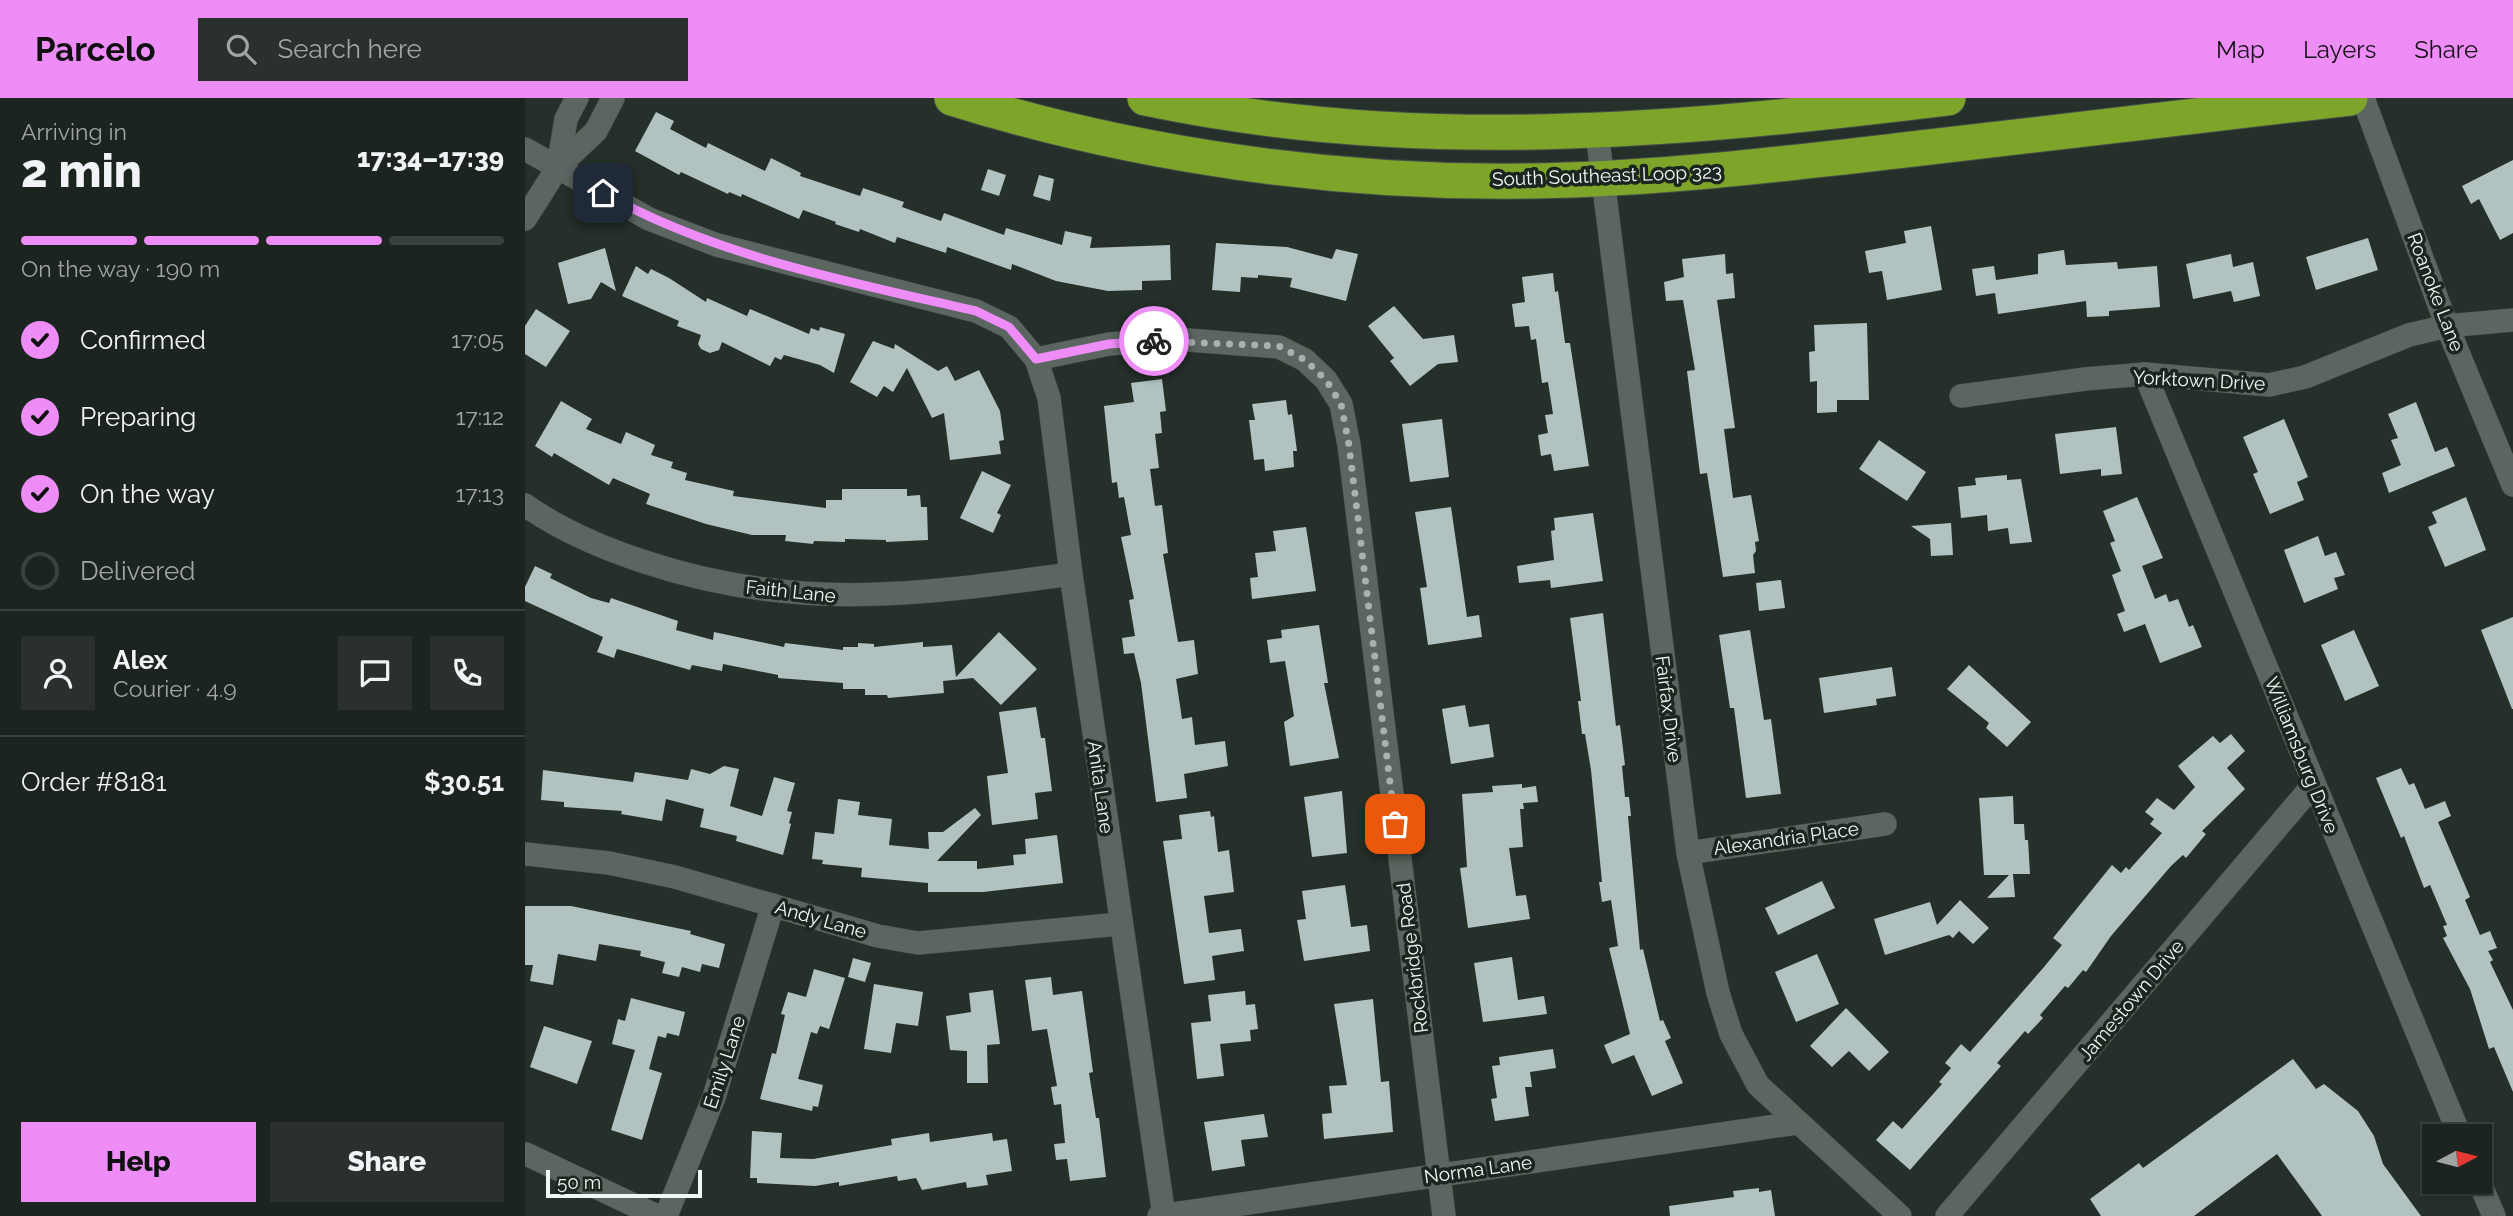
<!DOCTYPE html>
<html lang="en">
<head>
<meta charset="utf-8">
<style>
  body { margin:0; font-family:Raleway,sans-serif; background:#29302d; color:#f1f3f6; height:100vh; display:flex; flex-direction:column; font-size:26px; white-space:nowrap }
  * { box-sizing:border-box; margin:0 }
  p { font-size:23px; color:#a0a4a5 }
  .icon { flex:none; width:38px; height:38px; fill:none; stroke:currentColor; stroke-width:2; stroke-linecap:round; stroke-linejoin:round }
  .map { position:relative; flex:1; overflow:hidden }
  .drawer { display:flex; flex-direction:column; background:#1c2420; width:525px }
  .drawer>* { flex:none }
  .needle { width:46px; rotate:83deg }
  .controls { position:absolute; left:1897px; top:1026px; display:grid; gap:14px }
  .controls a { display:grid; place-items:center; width:70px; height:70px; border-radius:0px; background:#1c2420; box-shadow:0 2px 5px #0004,0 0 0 2px #3a413e; font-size:35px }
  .scale { position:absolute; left:21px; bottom:18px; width:156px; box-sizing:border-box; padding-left:7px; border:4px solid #f0f7f2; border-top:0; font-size:19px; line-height:24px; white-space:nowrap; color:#f0f7f2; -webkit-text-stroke:5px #1c2620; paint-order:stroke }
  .pin { position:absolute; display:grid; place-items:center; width:60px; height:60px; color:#fff; margin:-30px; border-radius:14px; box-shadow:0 4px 10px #0006 }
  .courier { position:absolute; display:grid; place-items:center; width:70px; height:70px; margin:-35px; border:5px solid #ee8cf8; border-radius:50%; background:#fff; color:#222; box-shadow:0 2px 9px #0007 }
  .overview em { font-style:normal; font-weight:800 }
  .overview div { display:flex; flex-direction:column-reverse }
  .overview { display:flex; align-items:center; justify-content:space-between; height:119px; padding:0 21px }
  h1 { font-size:46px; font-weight:800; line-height:52px }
  .bar { display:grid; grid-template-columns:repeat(4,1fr); gap:10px 7px; align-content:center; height:84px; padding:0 21px }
  .bar i { height:9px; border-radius:5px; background:#3a413e }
  .bar .selected { background:#ee8cf8 }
  .bar p { grid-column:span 4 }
  .line { display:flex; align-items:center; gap:18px; padding:0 21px; border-top:2px solid #3a413e }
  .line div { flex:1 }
  .round { display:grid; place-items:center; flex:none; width:74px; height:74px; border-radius:0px; background:#29302d }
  ol { padding:0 21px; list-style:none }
  li { display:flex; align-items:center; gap:21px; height:77px }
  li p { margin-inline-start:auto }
  li .icon { padding:7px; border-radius:50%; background:#ee8cf8; color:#111; stroke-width:4 }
  li:last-child { color:#a0a4a5 }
  li i { width:38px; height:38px; border:4px solid #3a413e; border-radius:50% }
  .action { display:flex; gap:14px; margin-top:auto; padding:14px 21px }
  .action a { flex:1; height:80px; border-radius:0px; background:#ee8cf8; color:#111; font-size:28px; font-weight:800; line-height:80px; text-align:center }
  .action a+a { background:#29302d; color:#f1f3f6 }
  header { display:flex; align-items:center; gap:42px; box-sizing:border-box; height:98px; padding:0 35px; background:#ee8cf8; color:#111 }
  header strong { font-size:33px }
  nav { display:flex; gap:38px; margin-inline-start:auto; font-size:24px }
  .search { width:490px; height:63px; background:#29302d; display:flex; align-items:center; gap:18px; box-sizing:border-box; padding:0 24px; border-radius:0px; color:#a0a4a5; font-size:26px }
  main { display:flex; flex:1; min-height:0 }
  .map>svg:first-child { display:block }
  .building { fill:#b1c2c1 }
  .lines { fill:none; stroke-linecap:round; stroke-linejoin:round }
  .minor-casing { stroke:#444e48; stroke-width:24 }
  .highway-casing { stroke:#444e48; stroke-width:37 }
  .minor { stroke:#5a665f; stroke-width:23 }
  .highway { stroke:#7ea429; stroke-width:35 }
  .done { stroke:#a9b1ac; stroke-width:7; stroke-dasharray:0 12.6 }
  .route { stroke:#ee8cf8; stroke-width:9 }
  .labels { text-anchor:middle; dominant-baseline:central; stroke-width:7; stroke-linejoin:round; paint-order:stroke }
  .street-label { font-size:19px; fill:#f0f7f2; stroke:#1c2620 }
</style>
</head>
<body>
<header>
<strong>Parcelo</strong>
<div class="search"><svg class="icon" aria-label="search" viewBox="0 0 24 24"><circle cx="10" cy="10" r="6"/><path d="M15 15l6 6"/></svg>Search here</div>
<nav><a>Map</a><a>Layers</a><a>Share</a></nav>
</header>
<main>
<section class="drawer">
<div class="overview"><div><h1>2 min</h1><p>Arriving in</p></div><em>17:34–17:39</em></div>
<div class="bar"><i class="selected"></i><i class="selected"></i><i class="selected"></i><i></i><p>On the way · 190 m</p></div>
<ol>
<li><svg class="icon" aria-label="check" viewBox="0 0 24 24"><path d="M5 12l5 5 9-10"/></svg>Confirmed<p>17:05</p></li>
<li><svg class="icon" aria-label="check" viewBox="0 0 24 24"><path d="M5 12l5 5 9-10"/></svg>Preparing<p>17:12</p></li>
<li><svg class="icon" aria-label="check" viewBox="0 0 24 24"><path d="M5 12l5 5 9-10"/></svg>On the way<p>17:13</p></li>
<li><i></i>Delivered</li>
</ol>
<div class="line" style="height:126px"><a class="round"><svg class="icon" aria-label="person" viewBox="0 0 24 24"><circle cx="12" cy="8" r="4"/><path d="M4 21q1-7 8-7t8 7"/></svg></a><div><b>Alex</b><p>Courier · 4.9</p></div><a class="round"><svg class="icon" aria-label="chat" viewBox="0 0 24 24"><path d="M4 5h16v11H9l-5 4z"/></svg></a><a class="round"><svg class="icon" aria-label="phone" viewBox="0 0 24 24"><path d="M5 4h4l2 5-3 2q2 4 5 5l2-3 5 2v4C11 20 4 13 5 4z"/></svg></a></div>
<div class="line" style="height:91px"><div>Order #8181</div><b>$30.51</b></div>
<div class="action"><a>Help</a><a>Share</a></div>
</section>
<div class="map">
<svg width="1988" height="1118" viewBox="0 0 1988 1118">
  <rect width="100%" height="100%" fill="#25302a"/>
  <g class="building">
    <polygon points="131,14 149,23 145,31 181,50 183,45 240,73 246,60 276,75 275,78 335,98 338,90 379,104 377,109 416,123 419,115 479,137 481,130 537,147 540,133 567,139 565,150 645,147 646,182 617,183 617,192 583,193 531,183 487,166 486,172 422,149 421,155 372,139 370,145 335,131 334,134 310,126 311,124 278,112 274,121 217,96 216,99 204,94 203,96 156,74 154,77 110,53"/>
    <polygon points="1988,62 1988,135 1975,142 1954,101 1946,106 1937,88"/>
    <polygon points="463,71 481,77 474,98 456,92"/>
    <polygon points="514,77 529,81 525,103 508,98"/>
    <polygon points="1406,128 1417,192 1362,202 1357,173 1344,175 1340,153 1381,145 1379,133"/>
    <polygon points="1843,140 1853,172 1791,192 1781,159"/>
    <polygon points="691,145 762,149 807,161 811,151 833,156 821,203 765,189 767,180 733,177 733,180 716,179 715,194 687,192"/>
    <polygon points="80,150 91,193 76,184 66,201 43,206 33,165"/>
    <polygon points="1539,152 1541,167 1592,164 1593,171 1632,168 1635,209 1584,213 1584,218 1562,219 1561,203 1473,216 1470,195 1451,198 1447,171 1469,168 1471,182 1513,176 1513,156"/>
    <polygon points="1200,156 1201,176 1208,175 1210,200 1192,202 1210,330 1199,331 1208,400 1226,397 1234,443 1230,444 1231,453 1228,457 1230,475 1198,479 1182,375 1175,376 1162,273 1170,272 1158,202 1141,203 1139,184 1159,179 1157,161"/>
    <polygon points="1706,156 1708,169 1728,164 1735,198 1709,204 1706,193 1668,201 1661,166"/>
    <polygon points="111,168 123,176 126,171 144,180 181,204 182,200 222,218 225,211 284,236 286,230 294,233 295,229 320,236 309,275 295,267 259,257 256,262 250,259 245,268 197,244 194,252 185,255 176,251 173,246 176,237 152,228 154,223 97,198"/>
    <polygon points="1028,175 1030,194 1033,193 1040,245 1045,245 1064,368 1029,373 1026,356 1016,358 1013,337 1023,335 1020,317 1028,316 1023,284 1017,285 1011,241 1006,242 1004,228 990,229 987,206 1000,204 997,179"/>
    <polygon points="869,208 898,241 929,237 933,264 913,266 885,288 865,263 869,260 843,228"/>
    <polygon points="11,211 45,233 21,269 0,256 0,228"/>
    <polygon points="1342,225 1344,302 1312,302 1312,314 1292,315 1292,283 1285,284 1284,254 1290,253 1289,227"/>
    <polygon points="348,243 369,251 370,246 413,273 422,268 430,283 454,272 475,313 479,342 474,343 476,356 425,362 419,315 407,320 382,270 368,294 359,288 352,299 325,284"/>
    <polygon points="637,281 641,313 635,314 637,335 630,336 634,370 625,371 630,408 637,407 643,455 638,456 653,544 669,542 673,576 651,581 657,621 667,619 670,647 700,643 703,668 659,676 662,700 631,704 616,585 609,555 599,556 597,540 610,538 604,502 609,501 596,439 606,437 599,399 594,400 592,384 587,385 579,308 609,304 606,285"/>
    <polygon points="761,302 763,317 767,316 772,353 768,353 769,369 740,373 739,361 729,362 724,322 730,322 727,306"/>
    <polygon points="36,303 67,321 61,331 96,346 101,334 130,347 126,357 148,364 146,370 162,375 160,382 209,393 208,398 301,410 301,402 317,402 317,391 382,391 382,398 395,397 396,409 402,409 403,442 361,444 361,442 320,441 320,444 289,443 288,446 260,443 261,437 227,437 181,426 121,406 125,396 88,380 84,387 29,355 27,359 10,348"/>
    <polygon points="1891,304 1910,354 1922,349 1930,368 1864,395 1857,375 1876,367 1866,342 1873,340 1863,316"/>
    <polygon points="917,321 924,379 885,384 877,326"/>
    <polygon points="1759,321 1783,379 1772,384 1779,402 1745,416 1728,376 1733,374 1718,339"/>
    <polygon points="1591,329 1597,376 1576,378 1576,371 1535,376 1530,336"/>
    <polygon points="1354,342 1401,374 1382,403 1334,371"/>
    <polygon points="457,373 486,387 472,415 476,417 468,435 435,420"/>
    <polygon points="1482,377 1482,382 1496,381 1507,444 1485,446 1483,430 1463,433 1462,417 1436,420 1433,389 1451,387 1450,380"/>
    <polygon points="1612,399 1638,460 1617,468 1630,501 1641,496 1644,504 1653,501 1664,529 1668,527 1677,549 1635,565 1620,526 1599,534 1592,516 1600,513 1587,477 1596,473 1585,445 1590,443 1578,413"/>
    <polygon points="1941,399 1961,452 1920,469 1903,429 1912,425 1907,414"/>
    <polygon points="926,409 942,519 954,517 957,539 903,547 895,490 902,489 890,414"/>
    <polygon points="1068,415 1078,483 1026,490 1025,482 994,485 992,468 1029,462 1026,433 1030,432 1029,420"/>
    <polygon points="1426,425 1428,457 1406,458 1405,441 1386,428"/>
    <polygon points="781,429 791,493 727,501 725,480 733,479 730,455 751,453 748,433"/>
    <polygon points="1793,438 1800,458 1811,454 1820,477 1809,480 1813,491 1779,505 1759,452"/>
    <polygon points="10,468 27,476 25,480 66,500 84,505 86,500 153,523 151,532 188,542 189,534 259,549 260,545 318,552 318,549 333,549 333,545 349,546 349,549 398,544 398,549 427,547 431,579 474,534 512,571 476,607 448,580 418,583 419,595 363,600 362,597 340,597 340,591 318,591 318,585 253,580 253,577 198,566 197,573 167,567 165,572 92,551 89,560 72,554 78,539 0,503 0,489"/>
    <polygon points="1256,482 1260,510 1234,513 1231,485"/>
    <polygon points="1078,515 1091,628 1095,627 1100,667 1097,668 1100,699 1104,699 1106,718 1103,718 1115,852 1118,851 1135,923 1138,922 1146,940 1140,943 1158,985 1127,998 1109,957 1087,966 1079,947 1105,936 1084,850 1093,848 1086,802 1077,804 1074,784 1077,784 1066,672 1060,636 1057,636 1053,603 1056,603 1045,520"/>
    <polygon points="1988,519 1988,611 1987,611 1956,532"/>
    <polygon points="794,527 803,585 799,585 814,660 765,668 759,624 769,618 760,563 745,565 742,542 757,540 756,532"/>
    <polygon points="1225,532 1239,622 1246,621 1256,696 1221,700 1209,610 1205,610 1194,537"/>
    <polygon points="1829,532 1854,588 1820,603 1796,547"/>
    <polygon points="1444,567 1506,624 1482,649 1461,630 1464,625 1422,591"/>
    <polygon points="1367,569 1371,598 1351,601 1352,607 1299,615 1294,580"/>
    <polygon points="940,607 944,629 964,626 969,659 926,666 917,611"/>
    <polygon points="511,609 516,640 520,640 527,693 510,695 513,721 467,727 462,678 483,675 474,614"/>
    <polygon points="1706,636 1720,653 1702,670 1720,691 1677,733 1681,736 1661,760 1658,757 1646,768 1586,838 1561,874 1558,872 1543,890 1540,888 1515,917 1518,920 1503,936 1500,933 1472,965 1476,968 1385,1072 1351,1042 1368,1023 1377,1031 1417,986 1414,984 1426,970 1420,965 1436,946 1445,954 1519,869 1537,847 1528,840 1587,767 1596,775 1601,769 1604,772 1637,735 1625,726 1629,721 1620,714 1632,700 1649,712 1670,689 1653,668 1688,638 1695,645"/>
    <polygon points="199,668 214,671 205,708 237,718 249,679 270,685 262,713 267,714 264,725 266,726 258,757 211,743 212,738 175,729 179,711 141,701 137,723 96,716 97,713 39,709 39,704 16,702 18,672 108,684 110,674 163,682 166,671 185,676"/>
    <polygon points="1876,670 1884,687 1889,685 1900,711 1920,703 1926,718 1913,724 1945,799 1940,802 1955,837 1965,833 1972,850 1963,853 1968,862 1965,864 1988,912 1988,994 1969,949 1964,951 1945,891 1918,840 1922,838 1918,828 1922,827 1905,787 1899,790 1879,738 1876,740 1851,680"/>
    <polygon points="997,686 997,690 1011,688 1013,704 998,705 999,711 995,711 998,749 984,750 991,798 1001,797 1005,821 943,830 935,770 942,769 937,696 968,694 967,688"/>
    <polygon points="817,693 822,755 787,759 779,699"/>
    <polygon points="1488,698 1489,726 1499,726 1500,742 1503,742 1505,776 1488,776 1490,799 1462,800 1484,777 1459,777 1454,700"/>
    <polygon points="313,701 335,704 333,717 367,721 364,747 404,751 403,734 418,734 450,710 456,717 412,763 452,763 452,771 489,767 488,757 501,756 500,741 532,737 538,785 458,794 403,794 403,785 336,779 337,770 297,766 298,762 287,761 290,734 309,736"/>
    <polygon points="685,713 686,719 689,718 693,754 704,752 709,794 679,798 684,835 716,831 719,853 687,858 690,882 659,886 638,743 657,741 654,717"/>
    <polygon points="1297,783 1310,810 1253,837 1240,810"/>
    <polygon points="820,787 826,829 842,827 845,853 779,863 772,822 781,821 777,793"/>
    <polygon points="1435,802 1464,830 1448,846 1434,833 1428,840 1424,837 1360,857 1349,821 1405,804 1412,827"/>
    <polygon points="0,808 46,808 166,833 165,836 200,846 194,870 177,866 175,874 157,869 154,879 137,875 140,864 115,858 116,853 74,846 71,863 33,856 28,887 5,883 8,867 0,867"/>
    <polygon points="1292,856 1314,906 1271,924 1250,874"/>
    <polygon points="987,859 993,902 1019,898 1022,916 958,924 949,865"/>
    <polygon points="328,860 346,865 340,884 323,879"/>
    <polygon points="289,871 320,880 304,931 295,928 292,936 286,934 273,981 298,987 293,1009 288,1008 287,1013 235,1001 247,955 251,956 260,917 256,916 263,894 281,899"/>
    <polygon points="526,879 528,897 557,893 568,974 564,975 571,1020 574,1020 581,1079 545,1083 542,1061 531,1062 529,1046 540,1045 536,1006 529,1007 526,989 532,988 522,931 507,933 500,882"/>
    <polygon points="349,886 398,894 393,928 371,925 366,955 339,951"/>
    <polygon points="468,892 475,946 462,947 463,985 442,985 442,953 425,952 421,918 446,914 444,895"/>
    <polygon points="720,893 721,907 730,906 733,931 725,932 726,943 695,946 699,978 672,981 666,925 686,923 683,897"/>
    <polygon points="106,900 160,914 154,938 142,935 141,940 133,938 124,971 137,975 117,1042 86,1032 110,952 87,946 93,921 100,923"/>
    <polygon points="848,901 856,984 864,983 868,1034 799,1041 797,1016 807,1015 804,988 822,987 809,906"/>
    <polygon points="1321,910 1364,954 1344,973 1324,953 1307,969 1285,948"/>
    <polygon points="19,928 67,943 52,986 5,969"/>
    <polygon points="1028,951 1031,970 1005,974 1007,989 1000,989 1004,1018 970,1023 966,1001 972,1000 967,968 975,967 974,959"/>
    <polygon points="1768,961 1791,991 1799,986 1833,1013 1849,1038 1858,1066 1896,1118 1797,1118 1752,1056 1669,1118 1576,1118 1565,1101 1614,1065 1618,1070"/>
    <polygon points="739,1016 743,1039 716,1042 720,1068 687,1073 679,1024"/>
    <polygon points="227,1033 257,1035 255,1060 288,1061 367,1047 366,1041 404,1035 405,1044 467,1035 468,1043 482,1041 487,1073 461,1077 463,1087 442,1090 441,1084 397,1092 391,1080 373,1083 372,1078 314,1088 314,1084 290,1088 232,1085 232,1080 225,1080"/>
    <polygon points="1234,1090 1234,1094 1246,1092 1250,1118 1145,1118 1144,1108 1209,1099 1208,1093"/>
  </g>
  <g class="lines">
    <g class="minor-casing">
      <g id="minor">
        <polyline points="1838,0 1922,228 1988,387"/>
        <polyline points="1072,34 1163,755 1193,895 1206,936 1233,987 1375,1118"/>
        <polyline points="0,51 124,121 192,147 451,213 484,229 511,261 524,300 546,476 639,1118"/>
        <polyline points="33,69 41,21 52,0"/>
        <polyline points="0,121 33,69 71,33 88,0"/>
        <polyline points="511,261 584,246 650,241 754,249 780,262 801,282 816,306 824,347 919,1118"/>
        <polyline points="1620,276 1935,1038"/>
        <polyline points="1436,298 1560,281 1620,276 1744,287 1780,279 1884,237 1922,228 1988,222"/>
        <path d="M0,407C37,433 77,450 120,464C270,514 394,497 546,476"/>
        <polyline points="1163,755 1360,726"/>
        <polyline points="0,756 84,765 150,779 353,838 393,845 595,826"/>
        <polyline points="1,1056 132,1118"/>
        <polyline points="1954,1083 1969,1118"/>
        <polyline points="141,1118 189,999 248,807"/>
        <polyline points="634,1118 1272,1025"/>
        <polyline points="1422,1118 1789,686"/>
      </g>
    </g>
    <g class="highway-casing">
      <g id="highway">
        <path d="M427,0C612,58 814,86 1007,83C1138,81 1266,65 1396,50C1539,33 1682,17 1825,0"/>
        <path d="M620,0C889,57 1153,33 1423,0"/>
      </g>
    </g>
    <use href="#minor" class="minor"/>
    <use href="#highway" class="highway"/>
  </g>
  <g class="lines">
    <polyline class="done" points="629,243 754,248 780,262 801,282 816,306 824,347 870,726"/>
    <path class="route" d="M78,95C192,159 325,184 451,213L484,229L511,261L584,246L629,243"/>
  </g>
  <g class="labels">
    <g class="street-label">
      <text transform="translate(1082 77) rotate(-2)">South Southeast Loop 323</text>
      <text transform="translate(1911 194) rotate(69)">Roanoke Lane</text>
      <text transform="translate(1674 282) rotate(3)">Yorktown Drive</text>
      <text transform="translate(266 493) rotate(6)">Faith Lane</text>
      <text transform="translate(1144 611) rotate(83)">Fairfax Drive</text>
      <text transform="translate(1777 657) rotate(68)">Williamsburg Drive</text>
      <text transform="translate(576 689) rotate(82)">Anita Lane</text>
      <text transform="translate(1261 740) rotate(-8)">Alexandria Place</text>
      <text transform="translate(296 821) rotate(16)">Andy Lane</text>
      <text transform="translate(887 860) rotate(-97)">Rockbridge Road</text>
      <text transform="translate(1606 902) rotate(-50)">Jamestown Drive</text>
      <text transform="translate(199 964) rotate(-72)">Emily Lane</text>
      <text transform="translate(953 1071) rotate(-8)">Norma Lane</text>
    </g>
  </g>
</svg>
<div class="controls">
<a><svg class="needle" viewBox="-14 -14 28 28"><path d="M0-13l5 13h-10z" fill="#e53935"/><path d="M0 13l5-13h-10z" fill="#a0a4a5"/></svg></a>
</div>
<div class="scale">50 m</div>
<div class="pin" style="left:870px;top:726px;background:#ea580c"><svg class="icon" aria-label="bag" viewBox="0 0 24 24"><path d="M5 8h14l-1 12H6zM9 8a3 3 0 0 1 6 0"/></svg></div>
<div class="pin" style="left:78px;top:95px;background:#1f2937"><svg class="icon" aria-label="home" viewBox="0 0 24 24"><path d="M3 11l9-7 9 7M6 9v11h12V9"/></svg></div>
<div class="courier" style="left:629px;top:243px"><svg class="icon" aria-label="bike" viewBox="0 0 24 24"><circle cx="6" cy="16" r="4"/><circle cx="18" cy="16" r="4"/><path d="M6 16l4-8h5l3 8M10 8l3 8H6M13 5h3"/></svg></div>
</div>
</main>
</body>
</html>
